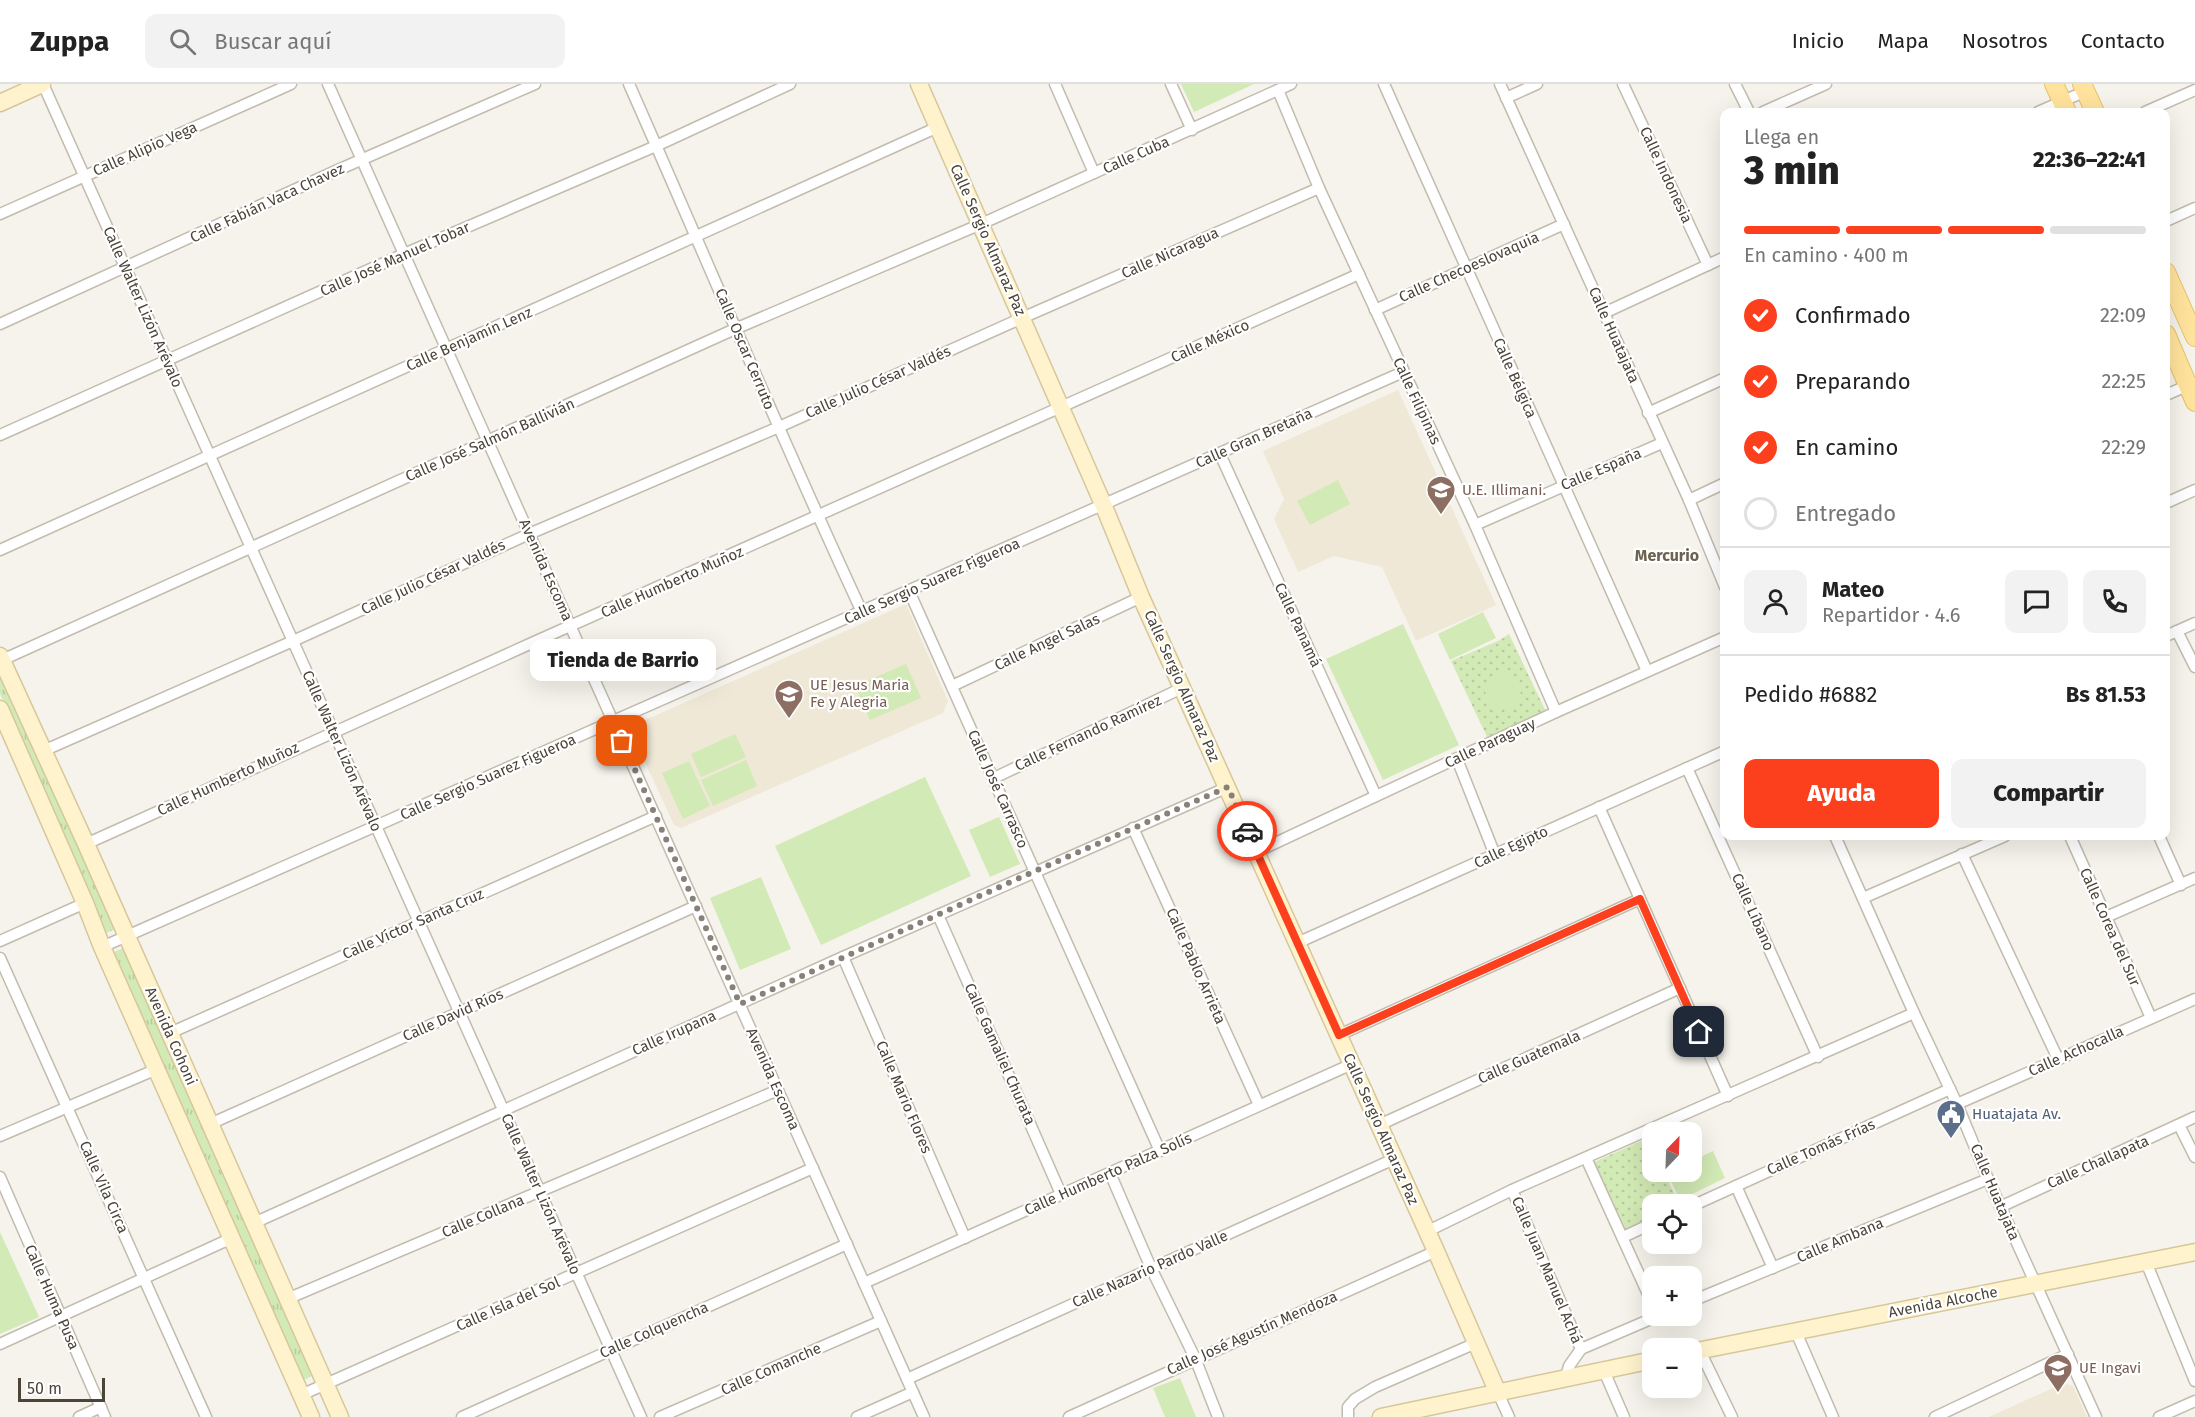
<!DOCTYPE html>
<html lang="es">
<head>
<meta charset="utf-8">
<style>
  body { margin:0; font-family:"Fira Sans",sans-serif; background:#f2f2f2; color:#222; height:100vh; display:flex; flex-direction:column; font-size:22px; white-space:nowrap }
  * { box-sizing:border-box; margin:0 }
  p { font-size:20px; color:#767676 }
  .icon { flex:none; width:33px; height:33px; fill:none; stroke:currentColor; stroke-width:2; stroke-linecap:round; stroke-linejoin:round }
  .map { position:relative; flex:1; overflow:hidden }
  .panel { position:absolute; left:1720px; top:24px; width:450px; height:732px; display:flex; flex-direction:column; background:#fff; border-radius:12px; box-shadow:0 6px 24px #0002 }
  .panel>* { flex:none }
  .needle { width:39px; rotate:23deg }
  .fabs { position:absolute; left:1642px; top:1038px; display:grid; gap:12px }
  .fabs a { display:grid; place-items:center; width:60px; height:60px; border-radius:12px; background:#fff; box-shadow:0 6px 24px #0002; font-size:30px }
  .scale { position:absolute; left:18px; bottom:15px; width:87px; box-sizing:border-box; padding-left:6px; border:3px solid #4b4439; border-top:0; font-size:16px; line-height:21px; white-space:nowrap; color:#4b4439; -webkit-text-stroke:4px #fff; paint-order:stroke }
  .pin { position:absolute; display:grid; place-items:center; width:51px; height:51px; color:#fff; margin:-26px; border-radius:12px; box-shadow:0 3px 9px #0006 }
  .courier { position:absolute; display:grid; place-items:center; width:60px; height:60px; margin:-30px; border:4px solid #fc3f1d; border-radius:50%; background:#fff; color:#222; box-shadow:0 2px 8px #0007 }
  .bubble { position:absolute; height:42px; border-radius:12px; background:#fff; box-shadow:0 6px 24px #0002; font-size:20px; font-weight:800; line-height:42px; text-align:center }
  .overview em { font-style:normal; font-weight:800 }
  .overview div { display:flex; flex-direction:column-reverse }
  .overview { display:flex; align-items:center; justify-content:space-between; height:102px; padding:0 24px }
  h1 { font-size:39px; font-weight:800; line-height:45px }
  .bar { display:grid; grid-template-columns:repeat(4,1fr); gap:9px 6px; align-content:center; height:72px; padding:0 24px }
  .bar i { height:8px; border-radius:4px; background:#e0e0e0 }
  .bar .selected { background:#fc3f1d }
  .bar p { grid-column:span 4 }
  .line { display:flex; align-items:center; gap:15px; padding:0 24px; border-top:2px solid #e0e0e0 }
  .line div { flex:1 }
  .round { display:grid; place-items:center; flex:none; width:63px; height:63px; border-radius:12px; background:#f2f2f2 }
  ol { padding:0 24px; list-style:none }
  li { display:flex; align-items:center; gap:18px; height:66px }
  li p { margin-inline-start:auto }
  li .icon { padding:6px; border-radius:50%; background:#fc3f1d; color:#fff; stroke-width:4 }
  li:last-child { color:#767676 }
  li i { width:33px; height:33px; border:3px solid #e0e0e0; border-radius:50% }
  .cta { display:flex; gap:12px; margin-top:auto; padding:12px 24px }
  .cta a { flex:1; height:69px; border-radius:12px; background:#fc3f1d; color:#fff; font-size:24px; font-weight:800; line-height:69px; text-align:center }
  .cta a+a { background:#f2f2f2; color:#222 }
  header { display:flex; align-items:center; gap:36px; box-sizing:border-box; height:84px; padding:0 30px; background:#fff; border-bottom:2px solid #e0e0e0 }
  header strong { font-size:28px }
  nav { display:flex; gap:33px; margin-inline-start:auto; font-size:21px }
  .search { width:420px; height:54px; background:#f2f2f2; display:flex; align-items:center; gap:15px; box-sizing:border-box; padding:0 21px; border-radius:12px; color:#767676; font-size:22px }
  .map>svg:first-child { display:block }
  .education { fill:#efe8d6 }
  .grass { fill:url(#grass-tufts) }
  .park { fill:url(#park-dots) }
  .pitch { fill:#d2eab5 }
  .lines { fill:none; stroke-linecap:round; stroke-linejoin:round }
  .street-casing { stroke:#c2bbae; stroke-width:13 }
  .secondary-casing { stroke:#d6c79b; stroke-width:19 }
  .primary-casing { stroke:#e6c16a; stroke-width:20 }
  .street { stroke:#fff; stroke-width:10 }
  .secondary { stroke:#fff3cd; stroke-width:16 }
  .primary { stroke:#ffe39c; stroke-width:18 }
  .done { stroke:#878178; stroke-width:6; stroke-dasharray:0 10.8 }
  .route { stroke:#fc3f1d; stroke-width:8 }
  .labels { text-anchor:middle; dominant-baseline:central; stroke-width:4.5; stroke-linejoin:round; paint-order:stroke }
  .street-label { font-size:15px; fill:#4b4439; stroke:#fff }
  .education-label { font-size:15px; fill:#785e54; stroke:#fff; text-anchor:start }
  .service-label { font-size:15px; fill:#4e5e75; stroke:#fff; text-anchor:start }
  .neighbourhood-label { font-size:16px; font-weight:bold; fill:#6e6250; stroke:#fff }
</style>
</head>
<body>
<header>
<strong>Zuppa</strong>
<div class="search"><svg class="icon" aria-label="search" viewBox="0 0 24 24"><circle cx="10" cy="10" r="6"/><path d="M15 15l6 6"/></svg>Buscar aquí</div>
<nav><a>Inicio</a><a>Mapa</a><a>Nosotros</a><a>Contacto</a></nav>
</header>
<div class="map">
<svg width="2195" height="1333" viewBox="0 0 2195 1333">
  <defs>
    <pattern id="grass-tufts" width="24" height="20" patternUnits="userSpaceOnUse" patternTransform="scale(1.5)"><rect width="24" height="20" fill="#d2eab5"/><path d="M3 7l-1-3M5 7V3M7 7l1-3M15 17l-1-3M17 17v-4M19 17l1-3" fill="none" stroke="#b6ca9c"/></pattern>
    <pattern id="park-dots" width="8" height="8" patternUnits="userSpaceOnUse" patternTransform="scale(1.5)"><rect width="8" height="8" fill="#d2eab5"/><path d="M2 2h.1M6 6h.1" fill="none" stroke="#b6ca9c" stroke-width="1.8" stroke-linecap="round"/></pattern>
  </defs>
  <rect width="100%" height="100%" fill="#f6f3ec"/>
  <g class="education">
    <polygon points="1398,306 1496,521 1416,557 1382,483 1334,472 1298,488 1274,435 1284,415 1263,367"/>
    <polygon points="906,520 948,617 943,629 681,744 674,741 631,648 634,641"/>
    <polygon points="2064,1299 2073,1302 2087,1333 1989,1333"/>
  </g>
  <g class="grass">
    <polygon points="0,582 116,845 106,849 0,610"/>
    <polygon points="123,864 314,1291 304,1296 114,868"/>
  </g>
  <g class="park">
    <polygon points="1509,550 1547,630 1489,657 1451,577 1500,556"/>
    <polygon points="1648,1054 1653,1065 1653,1088 1664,1088 1679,1120 1653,1120 1653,1134 1626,1146 1594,1078"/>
  </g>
  <g class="pitch">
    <polygon points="1181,0 1254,0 1194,28"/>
    <polygon points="1338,396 1350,420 1310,441 1297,417"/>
    <polygon points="1483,528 1496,554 1450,576 1438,550"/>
    <polygon points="1403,540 1459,661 1383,696 1326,575"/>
    <polygon points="906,580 921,614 870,636 855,602"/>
    <circle cx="1503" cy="606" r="18"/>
    <polygon points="735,650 746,673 701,693 691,670"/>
    <polygon points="746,676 757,702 713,722 701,696"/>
    <polygon points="689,677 710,722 683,735 662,689"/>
    <polygon points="925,693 971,792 821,861 775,762"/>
    <polygon points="999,733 1020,780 990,793 969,746"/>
    <polygon points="761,793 791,865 740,886 710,814"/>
    <polygon points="1713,1067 1725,1094 1680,1116 1667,1089 1692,1088 1692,1077"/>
    <polygon points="0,1148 39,1233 0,1250"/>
    <polygon points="1180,1294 1196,1333 1165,1333 1153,1304"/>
  </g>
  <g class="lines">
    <g class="street-casing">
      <g id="street">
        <polyline points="43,0 641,1333"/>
        <polyline points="328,0 924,1333"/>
        <path d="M629,0C707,176 781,354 862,528"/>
        <polyline points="1055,0 1094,89"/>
        <polyline points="1171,0 1192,46"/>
        <polyline points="1384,0 1647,587"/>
        <polyline points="1500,0 1689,416 1725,503"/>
        <polyline points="1623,0 1708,181"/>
        <polyline points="1735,0 1749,28"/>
        <polyline points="1278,6 1319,104 1475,441 1556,628"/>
        <polyline points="1506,14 1537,0"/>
        <polyline points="1763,28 1826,0"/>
        <polyline points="2038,28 2086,7"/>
        <polyline points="2145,28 2195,6"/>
        <polyline points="0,130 291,0"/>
        <polyline points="2166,137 2195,124"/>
        <polyline points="1375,226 1564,140"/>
        <polyline points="1604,229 1725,173"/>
        <polyline points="0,240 340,85 535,0"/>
        <polyline points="2166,311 2193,299"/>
        <polyline points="1648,329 1725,294"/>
        <polyline points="0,351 404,170 656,62 790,0"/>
        <polyline points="1220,370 1376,712"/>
        <polyline points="1689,416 1725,399"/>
        <polyline points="2166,419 2195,406"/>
        <polyline points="1475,441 1662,359"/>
        <polyline points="0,466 938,43"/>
        <polyline points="909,507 1160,1067"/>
        <polyline points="2177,547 2195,583"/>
        <polyline points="2166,552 2195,539"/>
        <polyline points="2,576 735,245 981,140 1291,0"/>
        <polyline points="952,602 1141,513"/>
        <polyline points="43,667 293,557 529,450 779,343 1022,234 1319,104"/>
        <polyline points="1457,675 1495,771"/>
        <polyline points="1687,684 1818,973"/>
        <polyline points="994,694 1182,604"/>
        <polyline points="1599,723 1728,1012"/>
        <polyline points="1133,744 1259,1021"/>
        <polyline points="1835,752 1914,929 1957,1020 1988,1095 2096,1333"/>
        <polyline points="2070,752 2151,934"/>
        <polyline points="2159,752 2181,801"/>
        <path d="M86,760C509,567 935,381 1359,190"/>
        <polyline points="1256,768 1556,628 1725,553"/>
        <polyline points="1962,770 2058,975"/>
        <polyline points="1863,814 2005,752"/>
        <polyline points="938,831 1061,1110"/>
        <polyline points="2106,833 2195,794"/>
        <polyline points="0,857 85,819"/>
        <polyline points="1297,859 1725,667"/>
        <polyline points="102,863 1403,288"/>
        <polyline points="843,873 965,1154"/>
        <polyline points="0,874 206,1333"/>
        <polyline points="170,949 656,732"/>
        <polyline points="1339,951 1640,815"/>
        <polyline points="1957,1020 2195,915"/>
        <polyline points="210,1040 696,822"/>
        <polyline points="1379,1041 1680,904"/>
        <polyline points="2179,1041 2195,1073"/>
        <polyline points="0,1052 157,985"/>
        <polyline points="1586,1074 1653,1221"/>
        <polyline points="1110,1089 1151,1184 1195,1274 1218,1333"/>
        <polyline points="0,1093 105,1333"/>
        <polyline points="1736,1102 1773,1184"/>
        <polyline points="1512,1106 1581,1265"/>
        <polyline points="1692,1122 1950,1005"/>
        <polyline points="2000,1123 2195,1033"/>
        <polyline points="254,1139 843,873 1228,703"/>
        <polyline points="1426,1148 1512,1106 1914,929"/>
        <polyline points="1623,1153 1653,1139"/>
        <polyline points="2146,1178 2195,1297"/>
        <polyline points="864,1199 1352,980"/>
        <polyline points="287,1215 778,1006"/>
        <polyline points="1692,1217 1988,1095"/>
        <polyline points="1796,1248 1833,1333"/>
        <polyline points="0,1260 232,1154"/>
        <polyline points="1700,1267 1732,1333"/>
        <polyline points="1604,1287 1624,1333"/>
        <polyline points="1566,1293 1569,1282 1581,1265 1658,1232"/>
        <polyline points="907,1295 1394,1075"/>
        <polyline points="1498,1309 1509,1333"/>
        <polyline points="301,1311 813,1084"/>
        <polyline points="79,1333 101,1323"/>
        <polyline points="462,1333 847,1160"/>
        <polyline points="660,1333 881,1237"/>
        <polyline points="857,1333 913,1308"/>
        <polyline points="1069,1333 1436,1167"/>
        <polyline points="1348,1333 1348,1323 1355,1315 1375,1303 1476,1259"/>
        <polyline points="1935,1333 2068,1270"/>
        <polyline points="2159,1333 2195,1317"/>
      </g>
    </g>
    <g class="secondary-casing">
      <g id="secondary">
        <polyline points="919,0 1103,420 1141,513 1436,1167 1498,1309"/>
        <polyline points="0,19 42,0"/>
        <polyline points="0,572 86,760 340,1333"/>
        <polyline points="0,625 85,819 102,863 311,1333"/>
        <polyline points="1692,1268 2195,1168"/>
        <polyline points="1381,1333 1653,1276"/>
      </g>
    </g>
    <g class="primary-casing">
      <g id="primary">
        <polyline points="2054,0 2067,28"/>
        <polyline points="2082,0 2095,28"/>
        <polyline points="2166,188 2195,253"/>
        <polyline points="2166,250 2195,318"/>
      </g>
    </g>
    <use href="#street" class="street"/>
    <use href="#secondary" class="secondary"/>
    <use href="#primary" class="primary"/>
  </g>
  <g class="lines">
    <polyline class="done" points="622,657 740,920 1035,787 1228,703 1247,747"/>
    <polyline class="route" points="1247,747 1339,951 1640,815 1699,948"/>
  </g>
  <defs>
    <g id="school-pin" transform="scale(1.5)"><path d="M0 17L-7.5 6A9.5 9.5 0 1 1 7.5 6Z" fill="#8d6e63" stroke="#fff"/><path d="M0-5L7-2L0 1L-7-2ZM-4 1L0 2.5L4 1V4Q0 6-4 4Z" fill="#fff"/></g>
    <g id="civic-pin" transform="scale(1.5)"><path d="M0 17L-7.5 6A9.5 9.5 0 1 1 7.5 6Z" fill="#5c6f8a" stroke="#fff"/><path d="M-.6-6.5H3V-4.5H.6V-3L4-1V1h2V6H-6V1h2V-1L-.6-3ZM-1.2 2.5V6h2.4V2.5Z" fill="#fff"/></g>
  </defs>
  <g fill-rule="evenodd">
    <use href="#school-pin" x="1441" y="406"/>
    <use href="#school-pin" x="789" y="610"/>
    <use href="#civic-pin" x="1951" y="1030"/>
    <use href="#school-pin" x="2058" y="1284"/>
  </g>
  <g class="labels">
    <g class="street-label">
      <text transform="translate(145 65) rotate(-24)">Calle Alipio Vega</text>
      <text transform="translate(1136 71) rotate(-24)">Calle Cuba</text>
      <text transform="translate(1666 91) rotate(65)">Calle Indonesia</text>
      <text transform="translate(267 119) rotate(-25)">Calle Fabián Vaca Chavez</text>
      <text transform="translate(988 156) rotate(66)">Calle Sergio Almaraz Paz</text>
      <text transform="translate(1170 169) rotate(-24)">Calle Nicaragua</text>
      <text transform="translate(395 175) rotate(-24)">Calle José Manuel Tobar</text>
      <text transform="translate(1469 183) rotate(-24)">Calle Checoeslovaquia</text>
      <text transform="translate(143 223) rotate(66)">Calle Walter Lizón Arévalo</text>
      <text transform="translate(1614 251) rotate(66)">Calle Huatajata</text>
      <text transform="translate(469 255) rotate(-24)">Calle Benjamín Lenz</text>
      <text transform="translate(1210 257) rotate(-24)">Calle México</text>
      <text transform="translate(745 265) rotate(67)">Calle Oscar Cerruto</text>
      <text transform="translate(1515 294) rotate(66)">Calle Bélgica</text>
      <text transform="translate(878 298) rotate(-24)">Calle Julio César Valdés</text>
      <text transform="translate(1417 317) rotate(65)">Calle Filipinas</text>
      <text transform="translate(1254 354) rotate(-24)">Calle Gran Bretaña</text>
      <text transform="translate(490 356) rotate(-24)">Calle José Salmón Ballivián</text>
      <text transform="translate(1601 385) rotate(-23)">Calle España</text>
      <text transform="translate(546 486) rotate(66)">Avenida Escoma</text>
      <text transform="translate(433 493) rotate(-25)">Calle Julio César Valdés</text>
      <text transform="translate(932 497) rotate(-24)">Calle Sergio Suarez Figueroa</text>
      <text transform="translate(672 498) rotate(-24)">Calle Humberto Muñoz</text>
      <text transform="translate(1298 541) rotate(65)">Calle Panamá</text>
      <text transform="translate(1047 558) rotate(-25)">Calle Angel Salas</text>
      <text transform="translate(1182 602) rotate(66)">Calle Sergio Almaraz Paz</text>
      <text transform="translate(1088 649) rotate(-25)">Calle Fernando Ramírez</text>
      <text transform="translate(1490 659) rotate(-25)">Calle Paraguay</text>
      <text transform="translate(342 667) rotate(66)">Calle Walter Lizón Arévalo</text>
      <text transform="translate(488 693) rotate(-24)">Calle Sergio Suarez Figueroa</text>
      <text transform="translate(228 695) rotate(-25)">Calle Humberto Muñoz</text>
      <text transform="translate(998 705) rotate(66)">Calle José Carrasco</text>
      <text transform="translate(1511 763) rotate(-25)">Calle Egipto</text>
      <text transform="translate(1753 828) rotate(66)">Calle Líbano</text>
      <text transform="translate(413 840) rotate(-24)">Calle Víctor Santa Cruz</text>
      <text transform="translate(2110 843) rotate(66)">Calle Corea del Sur</text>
      <text transform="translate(1196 882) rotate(66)">Calle Pablo Arrieta</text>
      <text transform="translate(453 931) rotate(-24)">Calle David Ríos</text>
      <text transform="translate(674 949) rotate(-24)">Calle Irupana</text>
      <text transform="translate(171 952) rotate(66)">Avenida Cohoni</text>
      <text transform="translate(2076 967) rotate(-24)">Calle Achocalla</text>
      <text transform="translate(1000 970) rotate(66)">Calle Gamaliel Churata</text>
      <text transform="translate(1529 973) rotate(-24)">Calle Guatemala</text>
      <text transform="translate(773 995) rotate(66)">Avenida Escoma</text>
      <text transform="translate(904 1013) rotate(67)">Calle Mario Flores</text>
      <text transform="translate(1381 1045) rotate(66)">Calle Sergio Almaraz Paz</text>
      <text transform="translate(1821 1063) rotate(-24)">Calle Tomás Frías</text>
      <text transform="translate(2098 1078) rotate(-24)">Calle Challapata</text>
      <text transform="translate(1108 1090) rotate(-24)">Calle Humberto Palza Solís</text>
      <text transform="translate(104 1103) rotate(66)">Calle Vila Circa</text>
      <text transform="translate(1995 1108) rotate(67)">Calle Huatajata</text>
      <text transform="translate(541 1110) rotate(66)">Calle Walter Lizón Arévalo</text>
      <text transform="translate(483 1132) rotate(-23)">Calle Collana</text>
      <text transform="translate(1840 1156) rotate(-23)">Calle Ambana</text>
      <text transform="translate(1150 1185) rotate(-24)">Calle Nazario Pardo Valle</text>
      <text transform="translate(1547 1186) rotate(67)">Calle Juan Manuel Achá</text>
      <text transform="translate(52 1213) rotate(66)">Calle Huma Pusa</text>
      <text transform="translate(1943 1218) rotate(-11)">Avenida Alcoche</text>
      <text transform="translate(508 1220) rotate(-24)">Calle Isla del Sol</text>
      <text transform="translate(654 1246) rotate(-24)">Calle Colquencha</text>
      <text transform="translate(1252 1249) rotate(-24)">Calle José Agustín Mendoza</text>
      <text transform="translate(771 1285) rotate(-24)">Calle Comanche</text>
    </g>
    <g class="education-label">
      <text x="1462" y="406">U.E. Illimani.</text>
      <text x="810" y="601">UE Jesus Maria<tspan x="810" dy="17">Fe y Alegria</tspan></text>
      <text x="2079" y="1284">UE Ingavi</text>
    </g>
    <g class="service-label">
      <text x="1972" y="1030">Huatajata Av.</text>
    </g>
    <g class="neighbourhood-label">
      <text x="1667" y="471">Mercurio</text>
    </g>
  </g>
</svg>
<div class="fabs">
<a><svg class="needle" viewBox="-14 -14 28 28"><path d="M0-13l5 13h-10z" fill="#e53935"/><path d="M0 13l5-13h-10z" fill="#767676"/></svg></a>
<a><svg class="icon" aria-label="locate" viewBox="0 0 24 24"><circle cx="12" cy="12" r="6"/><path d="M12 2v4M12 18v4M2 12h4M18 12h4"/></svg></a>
<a>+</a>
<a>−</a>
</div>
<div class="scale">50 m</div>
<div class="pin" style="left:622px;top:657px;background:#ea580c"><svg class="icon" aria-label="bag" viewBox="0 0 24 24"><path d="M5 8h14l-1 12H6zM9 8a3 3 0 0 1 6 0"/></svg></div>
<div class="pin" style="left:1699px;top:948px;background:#1f2937"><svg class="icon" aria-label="home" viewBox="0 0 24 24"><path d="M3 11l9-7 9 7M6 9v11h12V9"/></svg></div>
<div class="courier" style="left:1247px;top:747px"><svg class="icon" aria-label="car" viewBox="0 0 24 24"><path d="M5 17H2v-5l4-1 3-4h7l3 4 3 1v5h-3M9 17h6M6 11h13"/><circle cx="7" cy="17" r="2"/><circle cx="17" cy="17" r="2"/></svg></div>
<div class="bubble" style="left:530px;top:555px;width:186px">Tienda de Barrio</div>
<section class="panel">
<div class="overview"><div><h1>3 min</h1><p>Llega en</p></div><em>22:36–22:41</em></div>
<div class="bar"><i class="selected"></i><i class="selected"></i><i class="selected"></i><i></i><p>En camino · 400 m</p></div>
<ol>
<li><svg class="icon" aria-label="check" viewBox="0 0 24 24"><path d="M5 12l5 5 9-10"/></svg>Confirmado<p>22:09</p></li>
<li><svg class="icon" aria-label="check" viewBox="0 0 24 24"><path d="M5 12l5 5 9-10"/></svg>Preparando<p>22:25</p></li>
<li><svg class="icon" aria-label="check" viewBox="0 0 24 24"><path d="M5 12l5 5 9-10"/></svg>En camino<p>22:29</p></li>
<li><i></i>Entregado</li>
</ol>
<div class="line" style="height:108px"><a class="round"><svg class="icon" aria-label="person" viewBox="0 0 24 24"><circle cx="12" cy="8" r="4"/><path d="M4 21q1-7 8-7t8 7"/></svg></a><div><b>Mateo</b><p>Repartidor · 4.6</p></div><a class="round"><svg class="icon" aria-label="chat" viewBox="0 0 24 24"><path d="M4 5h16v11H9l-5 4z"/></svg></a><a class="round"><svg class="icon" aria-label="phone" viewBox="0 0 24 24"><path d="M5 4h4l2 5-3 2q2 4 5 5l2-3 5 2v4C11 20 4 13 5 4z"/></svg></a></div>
<div class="line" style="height:78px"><div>Pedido #6882</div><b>Bs 81.53</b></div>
<div class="cta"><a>Ayuda</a><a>Compartir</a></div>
</section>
</div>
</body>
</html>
